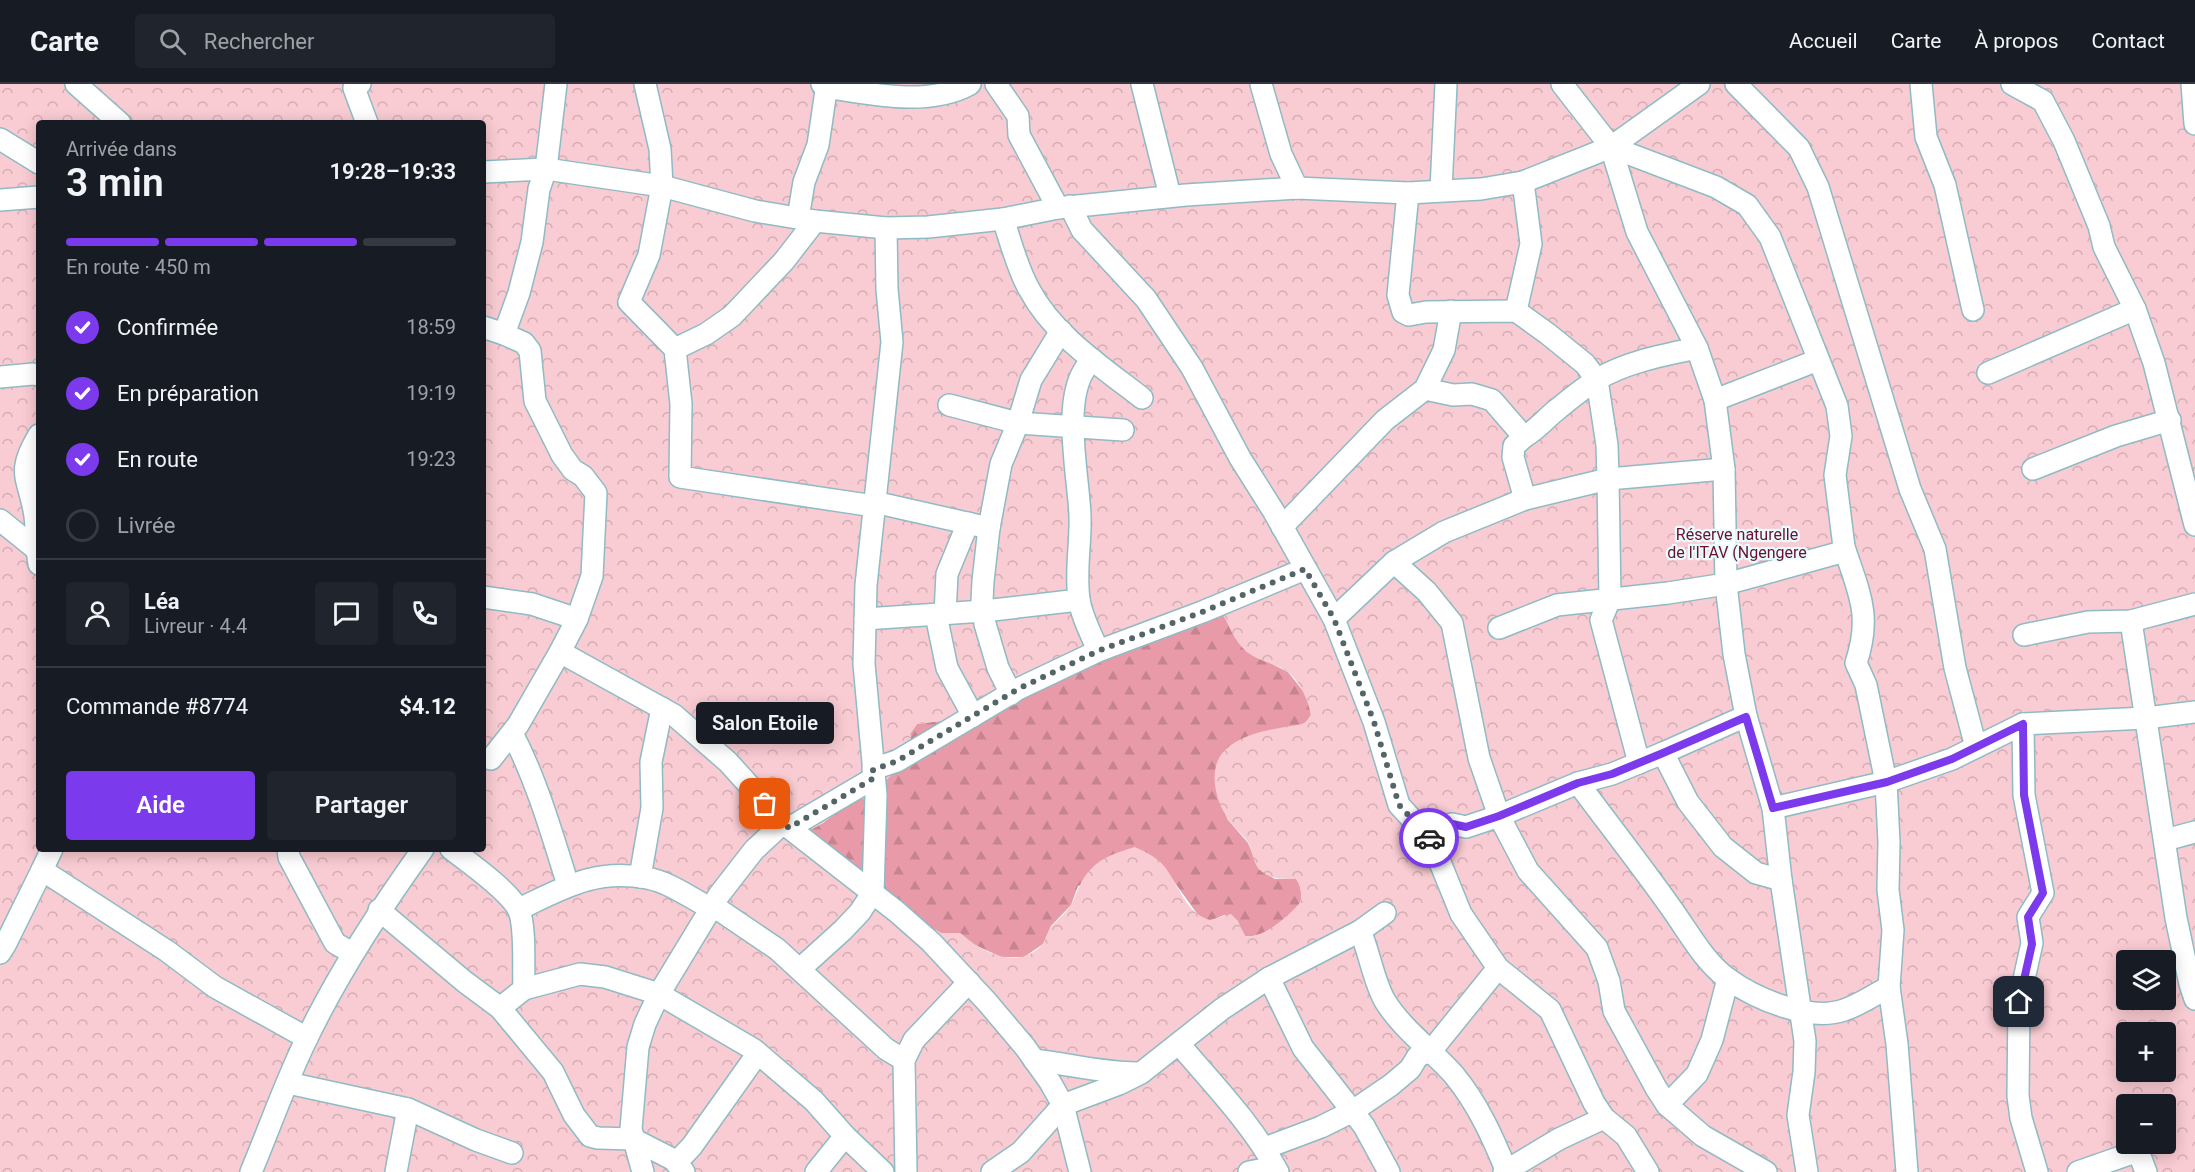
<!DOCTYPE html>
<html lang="fr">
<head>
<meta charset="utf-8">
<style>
  body { margin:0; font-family:Roboto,sans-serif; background:#20242c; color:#f1f3f6; height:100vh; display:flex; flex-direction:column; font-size:22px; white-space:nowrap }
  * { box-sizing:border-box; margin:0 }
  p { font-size:20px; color:#9ea1a6 }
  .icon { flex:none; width:33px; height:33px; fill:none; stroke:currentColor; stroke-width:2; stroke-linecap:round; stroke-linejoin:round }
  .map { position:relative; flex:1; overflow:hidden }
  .drawer { position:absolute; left:36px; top:36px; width:450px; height:732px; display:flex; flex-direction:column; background:#171b24; border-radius:6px; box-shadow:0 3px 15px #0003 }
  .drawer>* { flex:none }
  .fabs { position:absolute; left:2116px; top:866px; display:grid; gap:12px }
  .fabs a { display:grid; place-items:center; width:60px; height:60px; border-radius:6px; background:#171b24; box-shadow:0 3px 15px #0003; font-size:30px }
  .pin { position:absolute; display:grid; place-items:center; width:51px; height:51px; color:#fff; margin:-26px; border-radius:12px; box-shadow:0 3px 9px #0006 }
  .courier { position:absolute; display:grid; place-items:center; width:60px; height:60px; margin:-30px; border:4px solid #7c3aed; border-radius:50%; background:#fff; color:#222; box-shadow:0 2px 8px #0007 }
  .bubble { position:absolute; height:42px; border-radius:6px; background:#171b24; box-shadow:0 3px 15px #0003; font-size:20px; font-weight:600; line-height:42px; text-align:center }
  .head em { font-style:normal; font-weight:600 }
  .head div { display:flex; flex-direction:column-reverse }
  .head { display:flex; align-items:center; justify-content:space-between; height:102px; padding:0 30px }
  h1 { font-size:39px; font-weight:600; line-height:45px }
  .bar { display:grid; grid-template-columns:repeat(4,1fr); gap:9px 6px; align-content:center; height:72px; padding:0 30px }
  .bar i { height:8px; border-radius:4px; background:#363941 }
  .bar .selected { background:#7c3aed }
  .bar p { grid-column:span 4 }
  .line { display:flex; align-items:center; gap:15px; padding:0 30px; border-top:2px solid #363941 }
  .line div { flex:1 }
  .round { display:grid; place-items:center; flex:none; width:63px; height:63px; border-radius:6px; background:#20242c }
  ol { padding:0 30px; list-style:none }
  li { display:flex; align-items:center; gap:18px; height:66px }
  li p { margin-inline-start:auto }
  li .icon { padding:6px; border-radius:50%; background:#7c3aed; color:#fff; stroke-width:4 }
  li:last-child { color:#9ea1a6 }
  li i { width:33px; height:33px; border:3px solid #363941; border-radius:50% }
  .action { display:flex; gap:12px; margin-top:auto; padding:12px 30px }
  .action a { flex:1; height:69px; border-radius:6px; background:#7c3aed; color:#fff; font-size:24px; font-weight:600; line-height:69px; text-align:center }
  .action a+a { background:#20242c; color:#f1f3f6 }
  header { display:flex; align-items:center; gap:36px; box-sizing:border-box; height:84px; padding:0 30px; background:#171b24; border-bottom:2px solid #363941 }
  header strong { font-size:28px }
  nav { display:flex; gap:33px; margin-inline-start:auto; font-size:21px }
  .search { width:420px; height:54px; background:#20242c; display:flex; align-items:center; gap:15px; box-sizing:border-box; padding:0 21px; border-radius:6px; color:#9ea1a6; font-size:22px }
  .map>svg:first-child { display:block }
  .forest { fill:url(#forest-firs) }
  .park { fill:url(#park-crowns); fill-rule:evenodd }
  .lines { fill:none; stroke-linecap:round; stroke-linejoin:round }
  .minor-casing { stroke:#8ebbc4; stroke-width:24 }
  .minor { stroke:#fff; stroke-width:21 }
  .done { stroke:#546568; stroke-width:6; stroke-dasharray:0 10.8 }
  .route { stroke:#7c3aed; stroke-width:8 }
  .labels { text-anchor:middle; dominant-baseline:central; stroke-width:4.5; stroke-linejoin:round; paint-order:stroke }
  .park-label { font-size:16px; fill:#6c102e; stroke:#e8fbfe }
</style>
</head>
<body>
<header>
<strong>Carte</strong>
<div class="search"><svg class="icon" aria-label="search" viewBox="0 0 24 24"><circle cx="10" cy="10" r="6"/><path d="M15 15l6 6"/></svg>Rechercher</div>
<nav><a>Accueil</a><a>Carte</a><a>À propos</a><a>Contact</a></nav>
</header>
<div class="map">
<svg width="2195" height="1088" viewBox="0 0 2195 1088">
  <defs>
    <pattern id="forest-firs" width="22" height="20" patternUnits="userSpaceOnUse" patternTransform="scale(1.5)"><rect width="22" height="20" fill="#e99aa8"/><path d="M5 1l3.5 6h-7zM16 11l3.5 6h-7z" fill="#c68490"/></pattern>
    <pattern id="park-crowns" width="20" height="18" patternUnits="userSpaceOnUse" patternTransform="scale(1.5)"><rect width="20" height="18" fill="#f9cbd2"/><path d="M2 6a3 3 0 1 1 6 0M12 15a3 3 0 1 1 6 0" fill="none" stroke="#d4adb4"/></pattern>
  </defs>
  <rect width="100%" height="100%" fill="#e8fbfe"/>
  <path class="forest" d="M1222,529L1246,567L1288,588L1303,607L1309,619L1311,631L1306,638L1215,697L1218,714L1228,736L1248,759L1259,785L1275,795H1296C1301,801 1303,812 1300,819C1288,833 1264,855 1245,852L1237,836L1224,831L1210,837L1198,831L1160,778L1078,802L1071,821L1051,842L1043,860L1024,873H1001L973,860L960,849H941L927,841L808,747L823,739L850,717L862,714L884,698L914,670L910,650L917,640L956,635L1081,580Z"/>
  <path class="park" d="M0,0H2195V1088H0ZM39,39H483V765H39ZM1222,529C1230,543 1234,557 1247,568C1257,576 1271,579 1282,584C1298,592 1308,615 1311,631L1306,638L1302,640C1276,645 1246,647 1225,666C1206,685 1216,719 1230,738C1236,745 1243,751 1248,758C1253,767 1253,781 1261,787C1272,796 1283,795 1296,795C1301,801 1302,812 1300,819C1288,832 1264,855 1245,852L1237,836L1231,830L1210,836C1186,831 1178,799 1164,782C1156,773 1146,768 1135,763C1119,768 1103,772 1091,785C1080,795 1078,809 1071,821C1066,829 1059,835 1053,841C1047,847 1046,856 1042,861C1018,887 981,868 960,849H941L927,841L808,747C814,744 820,741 825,737C836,728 850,711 866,715L914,670L910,650L917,640L956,635ZM2127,876H2166V915H2127ZM2127,948H2166V987H2127ZM2127,1020H2166V1059H2127Z"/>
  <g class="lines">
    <g class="minor-casing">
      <g id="minor">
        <polyline points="76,0 120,39"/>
        <polyline points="360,0 354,4 367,39"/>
        <polyline points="645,0 660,65 662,102 649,171 629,218 675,265 681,320 680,393 874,422"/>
        <path d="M822,0L826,3C871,10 929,23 970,0"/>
        <polyline points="996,0 1018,32 1019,51 1058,124"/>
        <polyline points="1142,0 1170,112"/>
        <polyline points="1261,0 1281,70 1297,104"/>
        <polyline points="1562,0 1611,63 1637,148 1697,264 1715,316 1724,385 1726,500 1734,570 1746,632 1773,724 1781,796 1805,957 1804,988 1798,1031 1807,1088"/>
        <polyline points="1736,0 1799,64 1818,103 1910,405 1935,465 1955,584 1976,663"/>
        <polyline points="1921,0 1926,53 1945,101 1973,226"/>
        <polyline points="2012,0 2043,17 2064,57 2099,142 2104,163 2135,225 2154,279 2195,441"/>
        <polyline points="2192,0 2195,40"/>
        <polyline points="0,55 39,79"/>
        <polyline points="1611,63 1716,103 1747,121 1770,153 1837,322 1841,352 1835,391 1844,463"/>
        <polyline points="483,88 546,85 662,102 755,127 815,137 886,144 928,143 1003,135 1058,124 1186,111 1297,104 1408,109 1481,105 1523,98 1611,63 1699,0"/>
        <polyline points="1441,106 1446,0"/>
        <polyline points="1408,109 1398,211 1403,228 1409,231 1426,228 1516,227 1548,250 1585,280 1597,296 1607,361 1608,395 1610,515 1601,536 1639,679"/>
        <polyline points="0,116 39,113"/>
        <polyline points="1070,122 1082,146 1146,215 1192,284 1240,374 1274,428 1334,535 1374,638 1399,721 1431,756 1461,830 1498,884 1550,926 1594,1019 1604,1034 1626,1052 1648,1088"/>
        <polyline points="798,134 804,98 818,61 827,0"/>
        <path d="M1003,135C1011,158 1017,184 1029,205C1053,251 1102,283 1142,314"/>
        <polyline points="1516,227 1531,160 1523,98"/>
        <polyline points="483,243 504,250 519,209 532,158 539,105 546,85 556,0"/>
        <polyline points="675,265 706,250 732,232 784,177 815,137"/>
        <path d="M1093,276C1058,304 1079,392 1080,432C1081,459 1075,487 1079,515C1081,532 1092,551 1098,567"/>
        <polyline points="1988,289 2135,225"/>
        <polyline points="0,293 33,290 39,291"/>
        <polyline points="1425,305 1453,311 1472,310 1492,316 1524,353 1514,362 1513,373 1525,415"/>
        <polyline points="1715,316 1818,276"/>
        <polyline points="949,321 1018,339 1123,346"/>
        <path d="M39,351C15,391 29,392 35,432C37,448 36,464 39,480"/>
        <path d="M1524,353C1538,345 1547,333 1559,324C1571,314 1584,304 1596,296C1626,278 1663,271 1697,264"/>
        <polyline points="2033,385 2116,352 2170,336"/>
        <polyline points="874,418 989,444"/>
        <polyline points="0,436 36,465"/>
        <polyline points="1282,443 1385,336 1425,305 1444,266 1451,227"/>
        <polyline points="1394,478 1427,508 1452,539 1479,674 1499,732 1528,787 1597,864 1609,897 1614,927 1656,1004 1667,1021 1703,1052 1766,1088"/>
        <polyline points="483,513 532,520 577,535"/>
        <polyline points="945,530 947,490 968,439"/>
        <polyline points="936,531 947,584 973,632"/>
        <polyline points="865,535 984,527 1079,516"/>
        <polyline points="1334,535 1394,478 1444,448 1525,415 1608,395 1724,385"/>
        <polyline points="2131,537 2176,834 2190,900 2195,915"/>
        <path d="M1499,544L1557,521L1668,509L1726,500L1838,469L1844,463C1859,509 1872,531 1856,579L1866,601L1886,698L1889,758L1888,806L1893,846L1889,903L1897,960L1907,1088"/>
        <polyline points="2024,551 2088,538 2131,537 2195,520"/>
        <polyline points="560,568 674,631 728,678 783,739 897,828 931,858 987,918 1025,963 1050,998 1063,1021 1080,1088"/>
        <polyline points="1011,610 998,584 985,540 982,517 983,497 989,444 1001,380 1018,339 1031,296 1061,247"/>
        <polyline points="2023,640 2024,711 2043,809 2028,833 2032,859 2019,918 2018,1012 2021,1034 2037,1088"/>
        <path d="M512,649C537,697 552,750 568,801"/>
        <polyline points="1663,669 1688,718 1723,763 1756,789 1781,796"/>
        <polyline points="491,675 518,641 560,568 577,535 592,492 596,409 583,392 573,386 562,371 535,317 530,267 524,259 504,250"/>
        <polyline points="873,685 897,677 1018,605 1098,567 1202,528 1305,485"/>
        <path d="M1578,699C1610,742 1643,784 1674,828C1690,851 1705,878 1728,895C1756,915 1810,938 1844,926C1860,921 1875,910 1889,903"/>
        <polyline points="1773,724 1886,698 1952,675 2023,640 2146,634 2195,628"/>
        <polyline points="789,744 874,694"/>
        <polyline points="1431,756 1452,740 1466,743 1499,732 1578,699 1612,690 1663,669 1746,632"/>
        <polyline points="2165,756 2195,748"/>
        <polyline points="52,765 42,786 167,867 215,903 307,954"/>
        <polyline points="288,765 289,773 335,859 352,869"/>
        <path d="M451,765C468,778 511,808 519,827C526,843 523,886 524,905"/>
        <polyline points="640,793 652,724 651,678 662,624"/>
        <polyline points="712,821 777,865 886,965 904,976"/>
        <path d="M519,825C563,804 596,784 647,794C669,798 691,814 710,824"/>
        <polyline points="379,826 465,898 500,924 553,988 574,1031 590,1052 598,1054 633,1055 674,1076 684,1088"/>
        <path d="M1360,847C1370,869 1373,896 1385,917C1402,945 1432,966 1454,991C1478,1020 1493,1054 1507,1088"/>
        <polyline points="0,869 5,861 42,786"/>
        <polyline points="801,884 843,846 860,828 873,808 876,711 864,580 866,501 892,258 887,205 886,144"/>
        <polyline points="1269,894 1303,964 1364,1042 1389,1088"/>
        <polyline points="500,924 524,905 580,890 605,893 659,910 753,965 814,1017 845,1052 883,1088"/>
        <path d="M1179,960C1214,1001 1252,1040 1278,1088"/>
        <path d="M1034,976C1069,980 1102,989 1137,989"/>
        <polyline points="288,999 408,1025 476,1056 512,1069"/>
        <polyline points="1667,1021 1697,990 1712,956 1728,895"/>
        <polyline points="1265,1064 1321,1043 1353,1027 1391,1001 1410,985 1418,972 1431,967 1498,884"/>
        <polyline points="676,1079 692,1062 758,969"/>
        <path d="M251,1088C270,1043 286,996 308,952C340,886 380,825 423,765"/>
        <polyline points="396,1088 408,1025"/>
        <polyline points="643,1088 631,1045 638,963 645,940 659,910 719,811 754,766 783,739"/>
        <polyline points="816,1088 845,1052"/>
        <polyline points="906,1088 904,976 914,956 969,898"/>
        <polyline points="992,1088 1021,1068 1063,1021 1119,1000 1141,989 1222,925 1269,894 1360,847 1385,829"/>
        <polyline points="1249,1088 1275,1083"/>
        <polyline points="1504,1088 1559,1055 1604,1034"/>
        <polyline points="2078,1088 2138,1067 2146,1088"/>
      </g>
    </g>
    <use href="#minor" class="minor"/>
  </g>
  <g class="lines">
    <polyline class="done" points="765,720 789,744 874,694 873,686 897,677 1018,605 1098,567 1202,528 1305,485 1334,535 1374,638 1399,721 1429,754"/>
    <polyline class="route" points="1429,754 1431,756 1452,740 1466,743 1499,732 1578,699 1612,690 1663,669 1746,633 1773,724 1887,698 1952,675 2023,640 2024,711 2043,809 2028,833 2032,860 2019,918"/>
  </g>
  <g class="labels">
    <g class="park-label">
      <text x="1737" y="450">Réserve naturelle<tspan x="1737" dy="18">de l'ITAV (Ngengere</tspan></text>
    </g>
  </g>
</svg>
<div class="fabs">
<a><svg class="icon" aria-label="layers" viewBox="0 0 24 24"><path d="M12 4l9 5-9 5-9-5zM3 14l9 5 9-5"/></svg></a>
<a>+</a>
<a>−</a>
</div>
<div class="pin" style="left:765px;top:720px;background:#ea580c"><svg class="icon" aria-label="bag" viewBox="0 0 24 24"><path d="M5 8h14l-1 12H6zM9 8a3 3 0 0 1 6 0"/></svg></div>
<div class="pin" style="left:2019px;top:918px;background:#1f2937"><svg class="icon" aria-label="home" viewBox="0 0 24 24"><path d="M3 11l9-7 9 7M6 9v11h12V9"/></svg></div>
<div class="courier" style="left:1429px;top:754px"><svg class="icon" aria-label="car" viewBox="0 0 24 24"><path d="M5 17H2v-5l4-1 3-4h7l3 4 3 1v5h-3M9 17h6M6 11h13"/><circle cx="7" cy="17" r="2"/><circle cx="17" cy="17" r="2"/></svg></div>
<div class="bubble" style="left:696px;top:618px;width:138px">Salon Etoile</div>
<section class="drawer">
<div class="head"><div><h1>3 min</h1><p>Arrivée dans</p></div><em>19:28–19:33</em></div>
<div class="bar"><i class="selected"></i><i class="selected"></i><i class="selected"></i><i></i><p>En route · 450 m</p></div>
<ol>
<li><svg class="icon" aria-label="check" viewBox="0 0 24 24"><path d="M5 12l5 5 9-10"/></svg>Confirmée<p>18:59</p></li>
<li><svg class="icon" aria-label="check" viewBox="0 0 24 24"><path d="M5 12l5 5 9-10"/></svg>En préparation<p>19:19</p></li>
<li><svg class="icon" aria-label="check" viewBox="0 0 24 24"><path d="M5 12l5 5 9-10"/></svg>En route<p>19:23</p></li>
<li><i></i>Livrée</li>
</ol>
<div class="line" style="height:108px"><a class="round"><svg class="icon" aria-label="person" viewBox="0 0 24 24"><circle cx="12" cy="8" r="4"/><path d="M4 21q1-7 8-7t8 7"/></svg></a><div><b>Léa</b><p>Livreur · 4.4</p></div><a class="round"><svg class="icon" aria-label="chat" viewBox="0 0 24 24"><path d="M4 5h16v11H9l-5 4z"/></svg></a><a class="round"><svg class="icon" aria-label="phone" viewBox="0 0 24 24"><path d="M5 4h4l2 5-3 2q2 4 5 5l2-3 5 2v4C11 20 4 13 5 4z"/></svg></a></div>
<div class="line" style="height:78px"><div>Commande #8774</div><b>$4.12</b></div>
<div class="action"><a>Aide</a><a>Partager</a></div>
</section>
</div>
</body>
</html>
